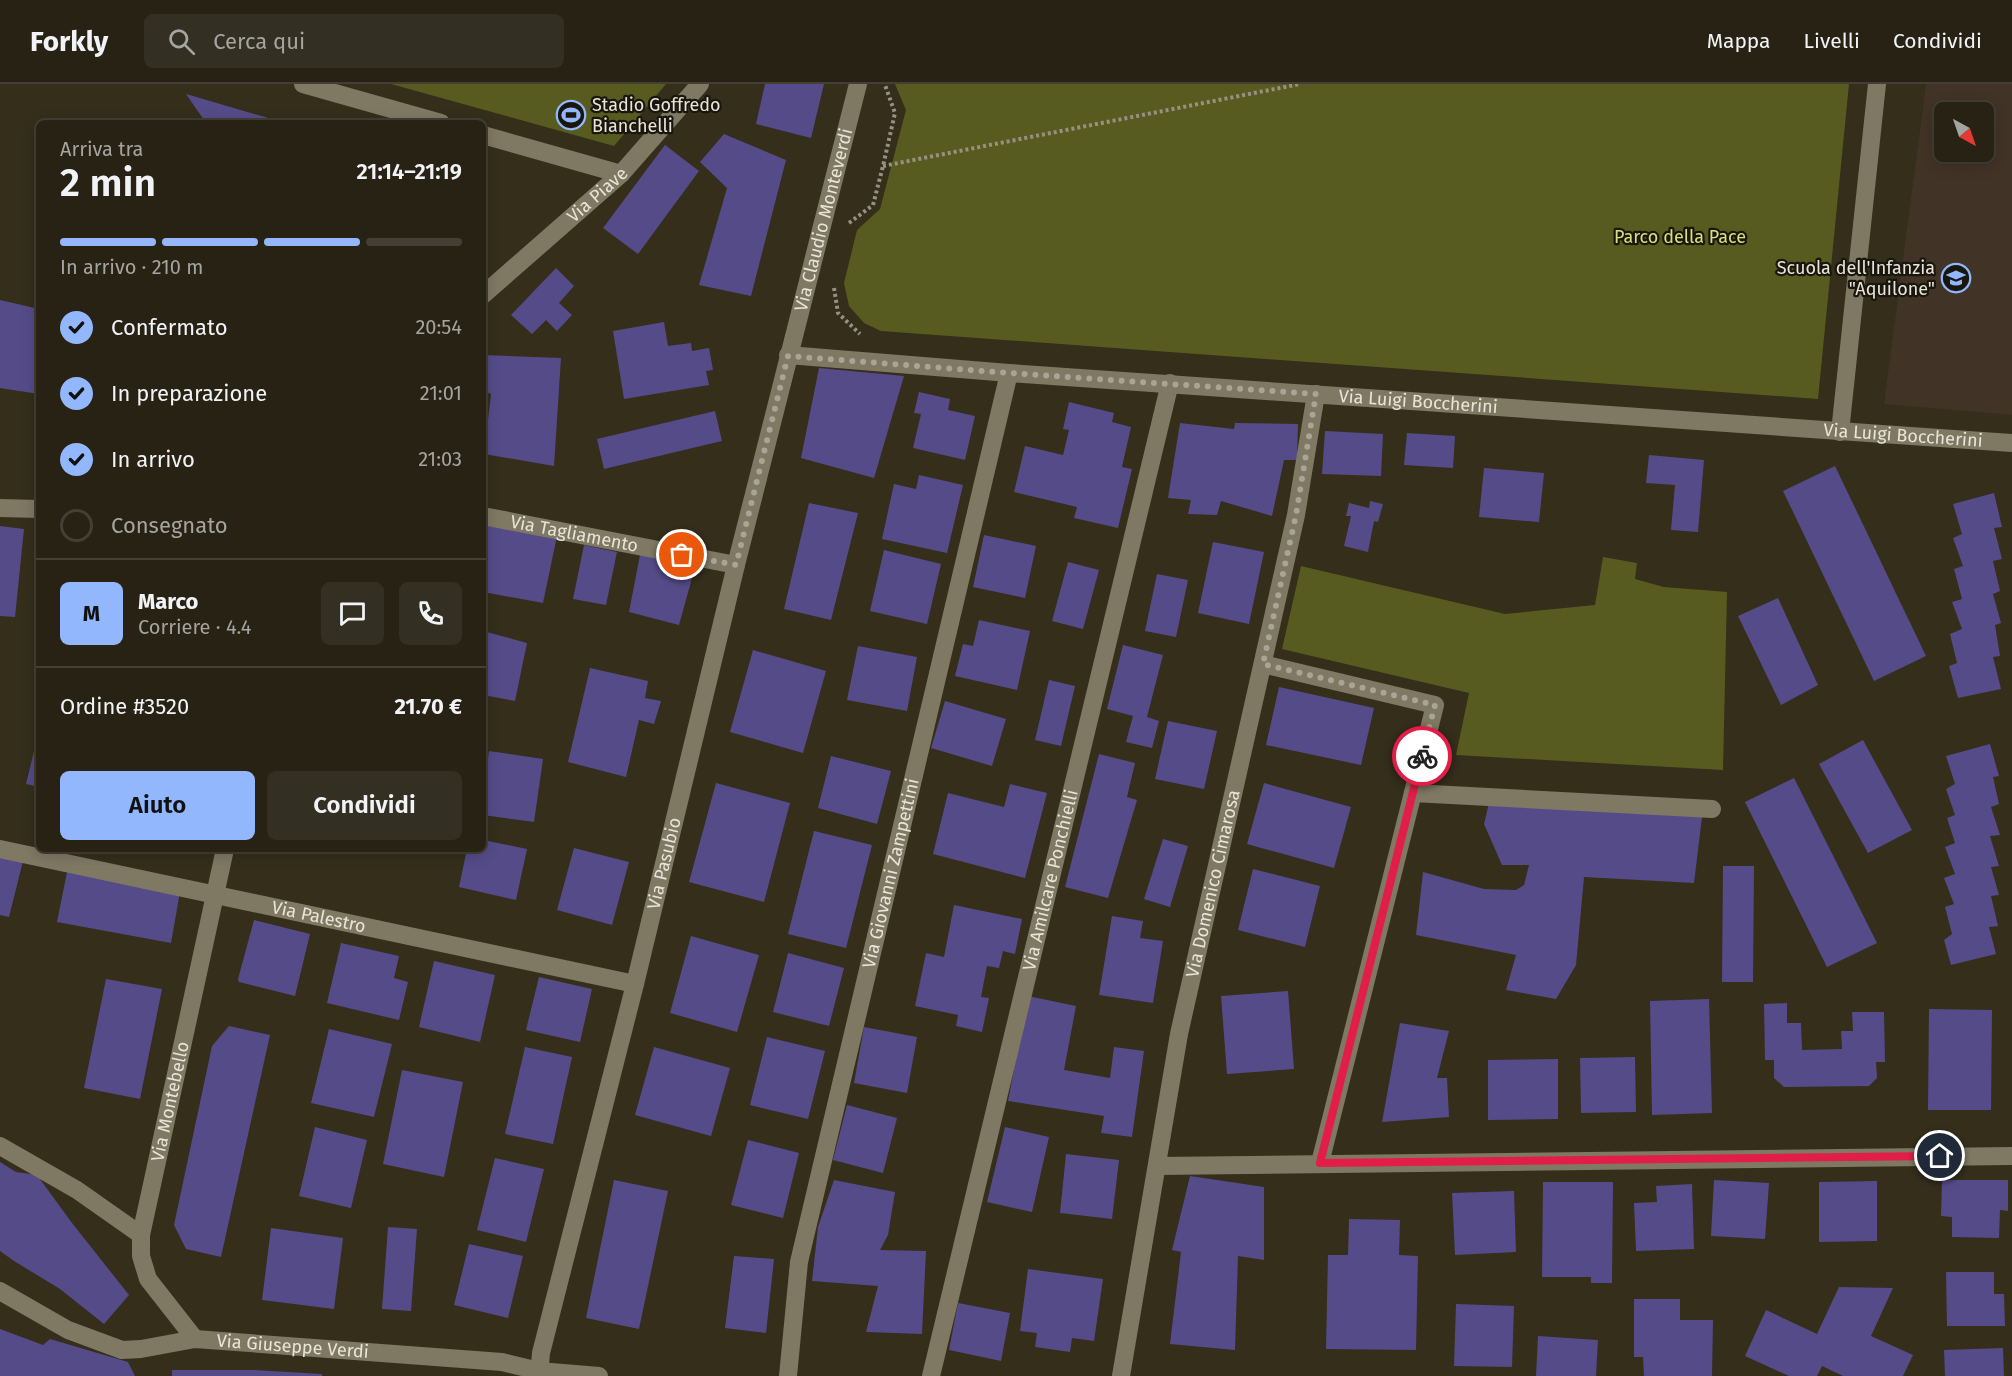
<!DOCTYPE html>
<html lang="it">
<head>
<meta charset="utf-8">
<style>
  body { margin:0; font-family:"Fira Sans",sans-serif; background:#332f22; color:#f1f3f6; height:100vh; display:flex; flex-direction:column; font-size:22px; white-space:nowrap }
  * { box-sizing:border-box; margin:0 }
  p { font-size:20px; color:#a4a4a0 }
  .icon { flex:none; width:33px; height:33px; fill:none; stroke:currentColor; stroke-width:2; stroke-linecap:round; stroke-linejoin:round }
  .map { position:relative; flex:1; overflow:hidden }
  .panel { position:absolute; left:36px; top:36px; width:450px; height:732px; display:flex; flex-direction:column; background:#272214; border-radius:9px; box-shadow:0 3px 15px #0003,0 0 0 2px #433f34 }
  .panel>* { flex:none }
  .needle { width:39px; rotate:140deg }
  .fabs { position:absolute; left:1934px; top:18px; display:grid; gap:12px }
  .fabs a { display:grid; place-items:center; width:60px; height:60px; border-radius:9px; background:#272214; box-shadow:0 3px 15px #0003,0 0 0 2px #433f34; font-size:30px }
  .pin { position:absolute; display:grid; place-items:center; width:51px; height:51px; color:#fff; margin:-26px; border:3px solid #fff; border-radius:50%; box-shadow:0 2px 6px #0007 }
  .courier { position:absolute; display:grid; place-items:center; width:60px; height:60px; margin:-30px; border:4px solid #e11d48; border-radius:50%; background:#fff; color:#222; box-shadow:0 2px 8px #0007 }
  .head em { font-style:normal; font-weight:600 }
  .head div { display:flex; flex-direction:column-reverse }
  .head { display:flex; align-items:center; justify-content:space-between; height:102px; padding:0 24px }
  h1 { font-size:39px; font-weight:600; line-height:45px }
  .bar { display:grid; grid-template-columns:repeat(4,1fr); gap:9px 6px; align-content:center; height:72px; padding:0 24px }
  .bar i { height:8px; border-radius:4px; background:#433f34 }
  .bar .active { background:#92b7fd }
  .bar p { grid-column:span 4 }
  .line { display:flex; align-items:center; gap:15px; padding:0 24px; border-top:2px solid #433f34 }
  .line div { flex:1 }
  .round { display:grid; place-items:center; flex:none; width:63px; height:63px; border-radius:9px; background:#332f22 }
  ol { padding:0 24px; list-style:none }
  li { display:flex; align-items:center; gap:18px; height:66px }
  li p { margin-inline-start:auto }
  li .icon { padding:6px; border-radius:50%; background:#92b7fd; color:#111; stroke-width:4 }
  li:last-child { color:#a4a4a0 }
  li i { width:33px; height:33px; border:3px solid #433f34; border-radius:50% }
  .cta { display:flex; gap:12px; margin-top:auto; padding:12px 24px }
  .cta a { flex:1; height:69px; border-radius:9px; background:#92b7fd; color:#111; font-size:24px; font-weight:600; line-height:69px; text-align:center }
  .cta a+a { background:#332f22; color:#f1f3f6 }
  header { display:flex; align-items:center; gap:36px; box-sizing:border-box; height:84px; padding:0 30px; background:#272214; border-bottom:2px solid #433f34 }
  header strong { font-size:28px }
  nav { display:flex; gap:33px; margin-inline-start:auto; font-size:21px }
  .search { width:420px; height:54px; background:#332f22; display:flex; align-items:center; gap:15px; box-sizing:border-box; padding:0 21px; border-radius:9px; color:#a4a4a0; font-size:22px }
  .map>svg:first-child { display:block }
  .education { fill:#413326; fill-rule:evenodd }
  .green { fill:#585b1f }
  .building { fill:#554b88 }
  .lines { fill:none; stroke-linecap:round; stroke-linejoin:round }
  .path { stroke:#969182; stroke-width:4; stroke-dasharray:3 3; stroke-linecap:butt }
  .minor { stroke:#7f7863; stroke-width:18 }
  .done { stroke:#a9a496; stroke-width:6; stroke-dasharray:0 10.8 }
  .route { stroke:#e11d48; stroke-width:8 }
  .labels { text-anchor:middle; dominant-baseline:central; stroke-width:4.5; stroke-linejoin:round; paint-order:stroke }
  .poi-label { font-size:18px; fill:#e8e4d8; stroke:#19160e; text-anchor:start }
  .street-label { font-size:18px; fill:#e8e4d8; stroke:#19160e }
  .park-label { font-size:18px; fill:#dae079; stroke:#19160e }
</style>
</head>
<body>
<header>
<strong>Forkly</strong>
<div class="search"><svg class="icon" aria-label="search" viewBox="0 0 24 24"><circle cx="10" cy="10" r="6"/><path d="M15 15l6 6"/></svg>Cerca qui</div>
<nav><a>Mappa</a><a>Livelli</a><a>Condividi</a></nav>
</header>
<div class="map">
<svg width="2012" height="1292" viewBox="0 0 2012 1292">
  <rect width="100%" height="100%" fill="#342e1b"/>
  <path class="education" d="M1926,0H2012V331L1884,320ZM1944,28H1983V68H1944Z"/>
  <g class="green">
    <polygon points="391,0 666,0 614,62"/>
    <polygon points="895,0 1849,0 1818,315 881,247 864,239 849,222 844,199 857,146 880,125 906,26"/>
    <polygon points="1603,473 1637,479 1635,495 1664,503 1727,508 1723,686 1456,671 1469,609 1282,565 1301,482 1505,530 1595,521"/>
  </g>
  <g class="building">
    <polygon points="765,0 824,0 811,54 756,40"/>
    <polygon points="186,10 282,38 282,39 206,39"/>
    <polygon points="724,50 786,76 751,212 699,201 727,104 700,78"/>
    <polygon points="665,61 699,87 638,170 603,144"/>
    <polygon points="556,184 574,202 559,219 572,231 557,247 546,236 532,250 511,231"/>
    <polygon points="0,216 39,225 39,310 0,304"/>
    <polygon points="664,238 668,262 691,259 692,267 709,264 713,286 706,287 709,301 624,315 613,247"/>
    <polygon points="483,271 561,274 554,382 484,370 491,310 483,306"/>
    <polygon points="819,284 904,292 874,394 801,374"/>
    <polygon points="919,308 950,315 948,326 975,332 965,376 913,364 921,330 914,329"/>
    <polygon points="1069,318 1114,329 1112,338 1131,343 1122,383 1132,385 1118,444 1074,434 1077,423 1014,408 1025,362 1063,371 1069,346 1063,345"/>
    <polygon points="715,327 722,357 604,385 597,355"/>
    <polygon points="1180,339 1234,345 1235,339 1298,340 1297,376 1284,376 1272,432 1221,417 1217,431 1188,430 1191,416 1168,414"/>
    <polygon points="1325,347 1383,350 1381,392 1322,390"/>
    <polygon points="1407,349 1455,352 1453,384 1404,381"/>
    <polygon points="1649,371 1704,376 1698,448 1671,446 1675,401 1646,399"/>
    <polygon points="1835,382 1926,572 1874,597 1783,407"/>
    <polygon points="1484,384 1544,389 1539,438 1479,433"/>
    <polygon points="919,391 963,401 947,469 882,455 894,400 916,405"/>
    <polygon points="1994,409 2002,443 1994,444 2002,475 1993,477 2000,507 1993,510 2001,539 1995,541 2000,572 1993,573 2001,605 1958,614 1949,582 1957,579 1950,550 1962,545 1952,518 1962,515 1954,485 1963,482 1953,454 1962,450 1953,420"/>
    <polygon points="1370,417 1383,420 1378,438 1374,437 1368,468 1344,462 1351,432 1346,432 1349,419 1369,424"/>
    <polygon points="809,419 858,429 831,536 784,525"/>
    <polygon points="483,441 557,452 543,519 483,508"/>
    <polygon points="0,442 24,445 15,533 0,532"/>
    <polygon points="984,451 1036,462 1025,514 973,503"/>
    <polygon points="1213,458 1264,468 1249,540 1198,529"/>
    <polygon points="584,461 617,468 606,521 573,515"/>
    <polygon points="884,466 941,480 927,540 870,527"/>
    <polygon points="640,471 683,478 692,494 679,541 629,528"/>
    <polygon points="1068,478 1099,486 1083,545 1052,537"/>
    <polygon points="1157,490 1188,496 1176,553 1145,547"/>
    <polygon points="1778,514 1818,601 1781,621 1738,532"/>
    <polygon points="979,536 1030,547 1017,606 955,592 963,560 973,562"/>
    <polygon points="483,547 527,559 515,617 483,611"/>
    <polygon points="1123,561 1163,571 1147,633 1159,637 1152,664 1126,658 1133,632 1107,625"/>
    <polygon points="858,562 917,573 907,627 847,616"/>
    <polygon points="753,566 826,587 803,669 730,648"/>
    <polygon points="590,584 648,597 645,614 661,617 654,640 639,636 626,693 568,678"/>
    <polygon points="1049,596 1075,602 1061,662 1035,656"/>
    <polygon points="1279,603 1374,624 1361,681 1266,661"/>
    <polygon points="945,617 1006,635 992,682 931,664"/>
    <polygon points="1168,637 1217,647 1204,705 1155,695"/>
    <polygon points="1863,656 1912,746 1868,769 1819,680"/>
    <polygon points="36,659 39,660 39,703 26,700"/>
    <polygon points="1990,660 1999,692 1993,693 1999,720 1991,723 2000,751 1990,752 1999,782 1991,783 1999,811 1991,812 1998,842 1989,843 1996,870 1951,881 1944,856 1952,850 1945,823 1954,820 1944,794 1955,790 1945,763 1955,759 1947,734 1955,731 1946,705 1955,700 1946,672"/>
    <polygon points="489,667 543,675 534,738 483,731 483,711"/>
    <polygon points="1099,670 1135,679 1127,713 1137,716 1108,814 1065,803"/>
    <polygon points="831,672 891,687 877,740 818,724"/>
    <polygon points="1794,694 1877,859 1827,883 1745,718"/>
    <polygon points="716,699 790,719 764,818 689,798"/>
    <polygon points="1264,699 1351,723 1334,784 1247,760"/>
    <polygon points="1010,700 1047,709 1025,794 933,770 948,709 1004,723"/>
    <polygon points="1489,719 1703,725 1694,799 1584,793 1576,881 1556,915 1506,906 1516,871 1416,851 1423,788 1484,805 1516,806 1524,801 1529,781 1502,781 1484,740"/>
    <polygon points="814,747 872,761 846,864 788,850"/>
    <polygon points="1163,755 1188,762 1170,823 1144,815"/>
    <polygon points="483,756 527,765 516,816 459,803 467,765 483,765"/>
    <polygon points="574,764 629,778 612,841 557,826"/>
    <polygon points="0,772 23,777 9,833 0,831"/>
    <polygon points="1723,782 1754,782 1753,898 1722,898"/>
    <polygon points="1253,785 1320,802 1305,863 1238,846"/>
    <polygon points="67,788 180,808 171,859 57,838"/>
    <polygon points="954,821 1022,835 1015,870 1003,867 999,884 987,882 981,913 989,914 982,948 956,942 958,931 915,922 926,869 944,873"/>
    <polygon points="1112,832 1143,837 1140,854 1163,857 1153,919 1099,911"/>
    <polygon points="254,836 310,850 295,912 239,898 238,895"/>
    <polygon points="691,852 759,871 737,948 670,929"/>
    <polygon points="341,859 399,872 394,894 408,898 399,936 327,919"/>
    <polygon points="788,869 844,884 829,942 773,928"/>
    <polygon points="434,877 495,891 480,958 419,943"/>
    <polygon points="539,893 592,905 580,958 526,946"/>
    <polygon points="106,895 162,905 140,1015 84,1004"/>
    <polygon points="1288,907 1294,985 1227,990 1221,912"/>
    <polygon points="1028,912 1076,922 1064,986 1110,994 1114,963 1144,967 1132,1053 1101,1049 1104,1032 1008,1017"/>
    <polygon points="1709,915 1712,1029 1652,1031 1650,917"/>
    <polygon points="1787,919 1787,939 1801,939 1802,966 1842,965 1841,947 1853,947 1852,928 1884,928 1885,978 1876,978 1877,994 1869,1002 1784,1003 1774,994 1774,976 1765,976 1764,920"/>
    <polygon points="1929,925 1992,926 1991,1026 1928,1026"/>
    <polygon points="1400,939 1449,947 1437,994 1447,994 1449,1033 1382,1038"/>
    <polygon points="229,942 270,951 221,1173 186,1165 174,1141 212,962"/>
    <polygon points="864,943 917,953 907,1009 854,999"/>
    <polygon points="329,945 392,960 374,1033 311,1019"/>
    <polygon points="767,953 825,967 808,1035 750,1021"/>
    <polygon points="525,963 572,973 553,1060 505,1050"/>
    <polygon points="654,963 730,984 711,1052 635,1031"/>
    <polygon points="1635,973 1636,1028 1581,1029 1580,974"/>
    <polygon points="1558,975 1558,1035 1488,1036 1488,976"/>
    <polygon points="402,986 463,998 444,1093 383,1080"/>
    <polygon points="847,1021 897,1034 883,1089 833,1076"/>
    <polygon points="315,1043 367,1056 351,1124 299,1112"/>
    <polygon points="1005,1043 1049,1053 1032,1128 987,1118"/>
    <polygon points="748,1056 799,1069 783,1134 731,1121"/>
    <polygon points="1066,1070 1119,1076 1112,1135 1060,1129"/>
    <polygon points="495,1074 544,1085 526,1158 477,1146"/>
    <polygon points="0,1078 16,1088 37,1091 72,1139 129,1211 104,1240 60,1205 14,1177 0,1167"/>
    <polygon points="1190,1092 1264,1103 1264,1176 1238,1172 1235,1266 1170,1260 1181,1168 1172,1166"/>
    <polygon points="614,1096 668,1107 639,1245 586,1234"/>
    <polygon points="834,1096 895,1108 888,1151 880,1166 926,1167 922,1250 866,1248 878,1202 812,1197 818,1143"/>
    <polygon points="1714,1096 1769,1099 1765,1155 1711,1152"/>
    <polygon points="1942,1096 2008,1096 2008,1127 2000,1126 1999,1154 1952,1153 1952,1133 1941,1132"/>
    <polygon points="1877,1097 1877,1157 1819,1158 1819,1098"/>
    <polygon points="1543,1098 1613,1098 1612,1199 1591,1199 1591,1193 1542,1193"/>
    <polygon points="1692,1100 1694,1165 1636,1167 1634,1119 1657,1118 1656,1102"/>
    <polygon points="1514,1107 1516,1168 1455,1171 1452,1109"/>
    <polygon points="1349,1135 1400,1136 1399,1171 1418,1172 1416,1266 1326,1265 1328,1171 1348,1171"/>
    <polygon points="388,1143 417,1145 411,1227 382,1225"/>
    <polygon points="271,1144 343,1154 334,1225 262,1216"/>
    <polygon points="469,1160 523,1172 508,1234 454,1221"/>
    <polygon points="734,1172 774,1175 766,1249 725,1244"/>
    <polygon points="1028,1185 1103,1195 1094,1257 1072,1254 1070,1268 1035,1263 1037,1249 1020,1247"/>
    <polygon points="1946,1188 1994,1188 1994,1210 2004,1210 2005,1242 1947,1242"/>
    <polygon points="1839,1203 1893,1204 1871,1252 1913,1271 1903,1292 1843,1292 1822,1282 1817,1292 1789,1292 1745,1272 1766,1226 1817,1250"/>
    <polygon points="1634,1215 1680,1215 1680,1236 1713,1236 1712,1292 1644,1292 1643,1273 1634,1273"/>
    <polygon points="958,1219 1010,1229 1001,1277 949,1266"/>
    <polygon points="1456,1220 1514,1222 1512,1283 1454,1282"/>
    <polygon points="0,1245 43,1261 50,1255 128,1278 135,1292 0,1292"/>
    <polygon points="1538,1252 1598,1256 1596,1292 1536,1292"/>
    <polygon points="2003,1264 2004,1292 1945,1292 1944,1266"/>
    <polygon points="172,1286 254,1286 322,1290 322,1292 172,1292"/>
  </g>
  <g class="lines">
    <g class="path">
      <polyline points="883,82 1300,0"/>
      <polyline points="849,139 873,121 883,82 895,29 885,1"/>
      <polyline points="834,204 838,229 860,250"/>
    </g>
    <g class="minor">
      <polyline points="303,0 441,39"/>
      <polyline points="483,51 621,90"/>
      <path id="s1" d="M483,211L621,90L700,0"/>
      <path id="s2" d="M788,271L1009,289L2012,359"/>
      <polyline points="1840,348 1877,0"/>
      <polyline points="0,424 39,425"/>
      <path id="s3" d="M483,432L736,481"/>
      <polyline points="1263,580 1435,621 1320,1079"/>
      <polyline points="1413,709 1712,725"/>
      <path id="s4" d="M0,765L635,900"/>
      <polyline points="0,1062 77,1106 141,1151"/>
      <polyline points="1157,1082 2012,1072"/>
      <path id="s5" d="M0,1207L68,1246L122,1266L141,1265L195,1255L502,1278L539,1287L599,1292"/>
      <path id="s6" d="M195,1255L148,1195L141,1172V1151L225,765"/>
      <path id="s7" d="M539,1292L541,1269L635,900L736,481L858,0"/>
      <path id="s8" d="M788,1292L799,1178L1009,289"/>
      <path id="s9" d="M931,1292L1170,299"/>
      <path id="s10" d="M1121,1292L1179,950L1296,431L1316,310"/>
    </g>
  </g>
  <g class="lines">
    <polyline class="done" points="682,471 736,481 788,272 1009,289 1316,310 1296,431 1263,580 1435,621 1422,672"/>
    <polyline class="route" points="1422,672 1320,1079 1940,1072"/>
  </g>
  <defs>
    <g id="stadium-ring" transform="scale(1.5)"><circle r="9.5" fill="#19160e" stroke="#92b7fd" stroke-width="1.5"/><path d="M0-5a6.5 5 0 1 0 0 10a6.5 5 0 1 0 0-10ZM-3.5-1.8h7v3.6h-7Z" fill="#92b7fd"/></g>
    <g id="school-ring" transform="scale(1.5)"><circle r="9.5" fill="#19160e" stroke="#92b7fd" stroke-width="1.5"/><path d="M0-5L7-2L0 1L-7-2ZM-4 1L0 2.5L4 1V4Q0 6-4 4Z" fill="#92b7fd"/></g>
  </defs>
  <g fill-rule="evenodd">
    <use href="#stadium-ring" x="571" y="31"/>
    <use href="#school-ring" x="1956" y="194"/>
  </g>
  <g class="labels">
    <g class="poi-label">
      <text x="592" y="21">Stadio Goffredo<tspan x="592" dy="21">Bianchelli</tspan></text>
      <text x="1935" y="184" text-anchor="end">Scuola dell'Infanzia<tspan x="1935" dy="21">"Aquilone"</tspan></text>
    </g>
    <g class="street-label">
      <text stroke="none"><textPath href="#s1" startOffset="152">Via Piave</textPath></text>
      <text stroke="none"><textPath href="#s7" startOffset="1191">Via Claudio Monteverdi</textPath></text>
      <text stroke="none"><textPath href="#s2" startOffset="632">Via Luigi Boccherini</textPath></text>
      <text stroke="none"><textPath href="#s2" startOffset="1118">Via Luigi Boccherini</textPath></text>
      <text stroke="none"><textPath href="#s3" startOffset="93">Via Tagliamento</textPath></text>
      <text stroke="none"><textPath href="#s7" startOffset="528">Via Pasubio</textPath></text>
      <text stroke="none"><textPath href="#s8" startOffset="514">Via Giovanni Zampettini</textPath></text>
      <text stroke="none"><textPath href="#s9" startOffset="510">Via Amilcare Ponchielli</textPath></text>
      <text stroke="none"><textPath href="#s10" startOffset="501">Via Domenico Cimarosa</textPath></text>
      <text stroke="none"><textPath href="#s4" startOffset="326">Via Palestro</textPath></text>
      <text stroke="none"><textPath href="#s6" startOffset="258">Via Montebello</textPath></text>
      <text stroke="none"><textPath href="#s5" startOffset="308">Via Giuseppe Verdi</textPath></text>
    </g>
    <g class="park-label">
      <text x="1680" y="153">Parco della Pace</text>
    </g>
  </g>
</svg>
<div class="fabs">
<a><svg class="needle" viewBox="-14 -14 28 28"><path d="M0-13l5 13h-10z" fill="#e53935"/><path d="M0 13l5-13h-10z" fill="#a4a4a0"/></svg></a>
</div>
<div class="pin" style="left:682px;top:471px;background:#ea580c"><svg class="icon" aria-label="bag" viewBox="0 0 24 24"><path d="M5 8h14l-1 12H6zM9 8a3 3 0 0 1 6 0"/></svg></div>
<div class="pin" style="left:1940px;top:1072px;background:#1f2937"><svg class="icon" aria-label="home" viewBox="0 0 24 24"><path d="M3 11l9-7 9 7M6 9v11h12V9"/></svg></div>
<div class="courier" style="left:1422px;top:672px"><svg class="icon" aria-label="bike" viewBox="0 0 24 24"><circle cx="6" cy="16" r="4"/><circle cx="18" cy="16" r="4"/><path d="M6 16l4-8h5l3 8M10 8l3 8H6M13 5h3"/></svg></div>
<section class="panel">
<div class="head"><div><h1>2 min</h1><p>Arriva tra</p></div><em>21:14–21:19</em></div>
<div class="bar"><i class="active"></i><i class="active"></i><i class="active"></i><i></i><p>In arrivo · 210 m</p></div>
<ol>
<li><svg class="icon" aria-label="check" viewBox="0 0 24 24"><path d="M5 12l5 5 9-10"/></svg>Confermato<p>20:54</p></li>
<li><svg class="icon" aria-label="check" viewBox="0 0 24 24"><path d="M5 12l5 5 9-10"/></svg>In preparazione<p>21:01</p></li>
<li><svg class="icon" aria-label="check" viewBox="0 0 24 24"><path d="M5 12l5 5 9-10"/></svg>In arrivo<p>21:03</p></li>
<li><i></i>Consegnato</li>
</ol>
<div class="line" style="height:108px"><b class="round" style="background:#92b7fd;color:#111">M</b><div><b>Marco</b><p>Corriere · 4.4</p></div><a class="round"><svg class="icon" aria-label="chat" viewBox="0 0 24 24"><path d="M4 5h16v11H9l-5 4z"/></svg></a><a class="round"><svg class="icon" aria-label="phone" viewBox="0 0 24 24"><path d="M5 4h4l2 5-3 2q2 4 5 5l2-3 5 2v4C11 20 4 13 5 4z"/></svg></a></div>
<div class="line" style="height:78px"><div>Ordine #3520</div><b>21.70 €</b></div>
<div class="cta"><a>Aiuto</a><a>Condividi</a></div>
</section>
</div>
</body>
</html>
